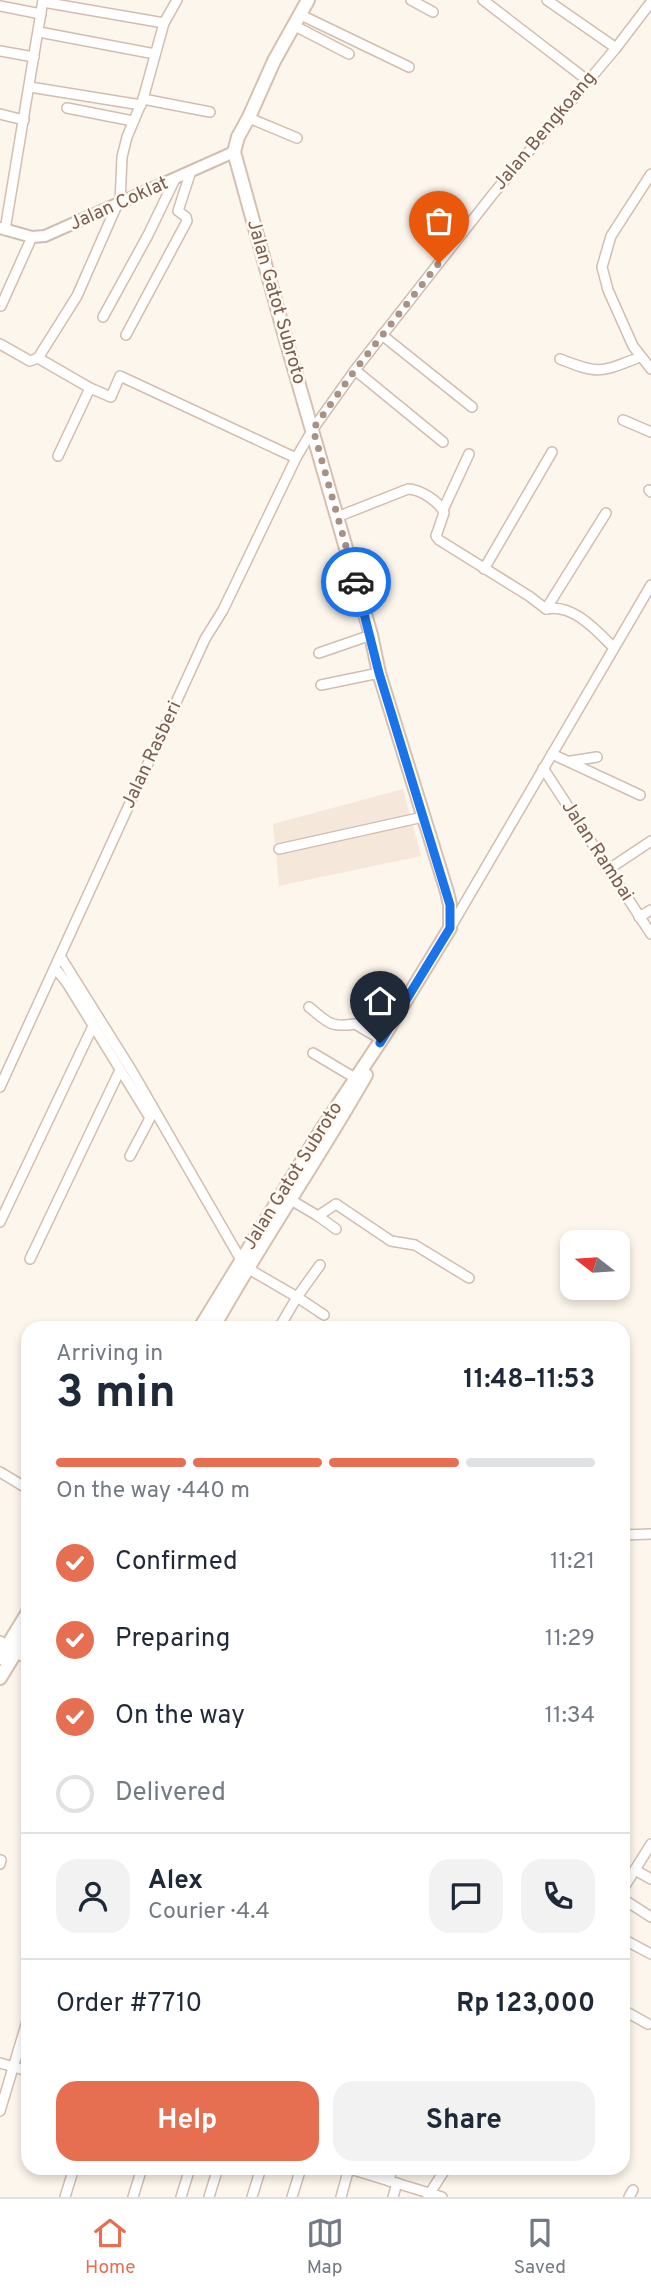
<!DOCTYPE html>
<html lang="en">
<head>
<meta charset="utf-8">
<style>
  body { margin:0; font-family:Overpass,sans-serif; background:#f2f2f3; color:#1f2937; height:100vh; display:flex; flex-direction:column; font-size:26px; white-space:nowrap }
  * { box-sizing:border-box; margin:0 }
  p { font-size:23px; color:#747a83 }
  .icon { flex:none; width:38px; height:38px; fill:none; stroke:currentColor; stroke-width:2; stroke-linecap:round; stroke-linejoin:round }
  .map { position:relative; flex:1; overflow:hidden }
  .panel { position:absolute; left:21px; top:1321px; width:609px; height:854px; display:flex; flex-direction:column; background:#fff; border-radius:21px; box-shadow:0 4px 10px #0003 }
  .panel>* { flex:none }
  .needle { width:46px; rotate:287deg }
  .fabs { position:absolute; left:560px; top:1230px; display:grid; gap:14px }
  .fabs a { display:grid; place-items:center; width:70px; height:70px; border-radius:14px; background:#fff; box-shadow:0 4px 10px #0003; font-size:35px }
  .pin { position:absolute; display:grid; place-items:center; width:60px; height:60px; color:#fff; margin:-72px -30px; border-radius:50% 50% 50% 0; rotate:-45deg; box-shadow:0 0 7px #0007 }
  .pin .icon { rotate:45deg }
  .courier { position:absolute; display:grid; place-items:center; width:70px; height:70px; margin:-35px; border:5px solid #1a73e8; border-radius:50%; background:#fff; color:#222; box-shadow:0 2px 9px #0007 }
  .summary em { font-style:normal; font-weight:700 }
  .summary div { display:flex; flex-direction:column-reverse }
  .summary { display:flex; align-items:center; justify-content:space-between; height:119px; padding:0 35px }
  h1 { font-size:46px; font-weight:700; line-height:52px }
  .bar { display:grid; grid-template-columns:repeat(4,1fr); gap:10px 7px; align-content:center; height:84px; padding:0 35px }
  .bar i { height:9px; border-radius:5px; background:#e0e1e3 }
  .bar .selected { background:#e76f51 }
  .bar p { grid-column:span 4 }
  .line { display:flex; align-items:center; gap:18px; padding:0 35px; border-top:2px solid #e0e1e3 }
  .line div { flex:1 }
  .round { display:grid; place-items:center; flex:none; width:74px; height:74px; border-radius:21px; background:#f2f2f3 }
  ol { padding:0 35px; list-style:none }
  li { display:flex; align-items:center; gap:21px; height:77px }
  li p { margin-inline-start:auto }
  li .icon { padding:7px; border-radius:50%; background:#e76f51; color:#fff; stroke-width:4 }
  li:last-child { color:#747a83 }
  li i { width:38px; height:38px; border:4px solid #e0e1e3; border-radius:50% }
  .action { display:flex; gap:14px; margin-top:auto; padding:14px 35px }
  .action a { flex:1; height:80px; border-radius:21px; background:#e76f51; color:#fff; font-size:28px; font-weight:700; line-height:80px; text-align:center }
  .action a+a { background:#f2f2f3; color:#1f2937 }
  .tab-bar { display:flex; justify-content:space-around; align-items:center; height:98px; border-top:2px solid #e0e1e3; background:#fff; font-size:19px; color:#747a83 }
  .tab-bar a { display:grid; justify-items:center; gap:4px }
  .tab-bar .selected { color:#e76f51 }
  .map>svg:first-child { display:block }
  .residential { fill:#f5e8da }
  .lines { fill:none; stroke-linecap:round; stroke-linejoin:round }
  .minor-casing { stroke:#d1beb0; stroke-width:12 }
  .tertiary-casing { stroke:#d1beb0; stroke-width:14 }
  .secondary-casing { stroke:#d6c0b0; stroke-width:16 }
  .minor { stroke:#fff; stroke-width:9 }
  .tertiary { stroke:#fff; stroke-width:10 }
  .secondary { stroke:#fff; stroke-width:12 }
  .done { stroke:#a89285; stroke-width:7; stroke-dasharray:0 12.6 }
  .route { stroke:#1a73e8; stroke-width:9 }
  .labels { text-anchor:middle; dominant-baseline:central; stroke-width:5; stroke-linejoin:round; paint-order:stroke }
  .street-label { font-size:19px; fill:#7a5c4d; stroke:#fffaf3 }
</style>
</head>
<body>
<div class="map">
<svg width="651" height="2197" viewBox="0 0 651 2197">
  <rect width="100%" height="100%" fill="#fdf6ec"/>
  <polygon class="residential" points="403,789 421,856 279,886 273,824"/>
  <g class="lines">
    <g class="minor-casing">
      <g id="minor">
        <polyline points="411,0 433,12"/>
        <polyline points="483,0 587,80"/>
        <polyline points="547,0 616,48"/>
        <polyline points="43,2 164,23"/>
        <polyline points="0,6 41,14"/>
        <polyline points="301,15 409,67"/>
        <polyline points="295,26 349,54"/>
        <polyline points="39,32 155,54"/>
        <polyline points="0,51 34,57"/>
        <polyline points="30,87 141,105"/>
        <polyline points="143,99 210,112"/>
        <polyline points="67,108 133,121"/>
        <polyline points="0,114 24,120"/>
        <polyline points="249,118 297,138"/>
        <polyline points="651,174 611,236 602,267 608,290 633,346 651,369"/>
        <polyline points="120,203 122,157 127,137 143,99 164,23 177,0"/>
        <polyline points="5,230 43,0"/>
        <polyline points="1,306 32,237"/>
        <polyline points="103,317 148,235 175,179"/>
        <polyline points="126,335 187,221 186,217 178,211 191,171"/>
        <polyline points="382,335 472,407"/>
        <polyline points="0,344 30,361 38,358 77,296 117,205"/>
        <polyline points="38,358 90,388 111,397 120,376 296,458"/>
        <path d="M560,359C600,375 601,372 640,357"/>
        <polyline points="355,370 443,442"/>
        <polyline points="623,420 651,432"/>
        <polyline points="58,456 90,388"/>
        <polyline points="649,490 651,492"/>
        <polyline points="443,510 469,454"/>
        <path d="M337,517L408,489C420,489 440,502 444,513L436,536L439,540L529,596L546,609C573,604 595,629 613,647"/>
        <polyline points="484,569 552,452"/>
        <polyline points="546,609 606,513"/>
        <polyline points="319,653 371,635"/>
        <polyline points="321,685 379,673"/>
        <polyline points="552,754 640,795"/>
        <polyline points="571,761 597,757"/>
        <polyline points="543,768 651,934"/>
        <polyline points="279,849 423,817"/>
        <polyline points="609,869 651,841"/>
        <polyline points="639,917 651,910"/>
        <polyline points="452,925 651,585"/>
        <polyline points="60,956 132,1071 241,1260 247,1268 297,1297 324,1315"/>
        <polyline points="55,968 67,983 150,1118 130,1156"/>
        <path d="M309,1007C328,1022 329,1028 355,1024L382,1040"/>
        <polyline points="313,1053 355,1078"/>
        <polyline points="0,1087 205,639 223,610 296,458 313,429 355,370 493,194 616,48 651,2"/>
        <polyline points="291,1200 318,1216 336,1204 391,1241 415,1245 469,1278"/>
        <polyline points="318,1216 336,1229"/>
        <polyline points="0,1222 93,1026"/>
        <polyline points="30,1259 120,1070"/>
        <polyline points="279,1328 297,1297 320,1265"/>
        <polyline points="0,1472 28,1489"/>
        <polyline points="623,1535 651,1534"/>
        <polyline points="0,1641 28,1660"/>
        <polyline points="0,1864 1,1860"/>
        <polyline points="635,1870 651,1879"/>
        <polyline points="623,1889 651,1844"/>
        <polyline points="623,1899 651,1917"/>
        <polyline points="623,1939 651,1954"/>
        <polyline points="623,2010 648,2024"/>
        <polyline points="0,2063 28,2071"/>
        <polyline points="0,2111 28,2018"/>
        <polyline points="347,2168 442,2197"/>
        <polyline points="389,2181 392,2168"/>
        <polyline points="428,2196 446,2168"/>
        <polyline points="65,2197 74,2168"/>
        <polyline points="133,2197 142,2168"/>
        <polyline points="181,2197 190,2168"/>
        <polyline points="209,2197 218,2168"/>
        <polyline points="252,2197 261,2168"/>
        <polyline points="292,2197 301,2168"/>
        <polyline points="341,2197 349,2168"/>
        <polyline points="393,2197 397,2183"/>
        <polyline points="629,2197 633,2190"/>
      </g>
    </g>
    <g class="tertiary-casing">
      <polyline id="tertiary" points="0,228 32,237 45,236 234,152"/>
    </g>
    <g class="secondary-casing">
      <g id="secondary">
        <polyline points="200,1328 320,1132 384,1036 450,928 450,905 447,892 379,673 371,635 286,340 234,152 238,137 249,117 274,61 308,0"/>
        <path d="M213,1328C261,1242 317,1161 366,1075"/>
        <polyline points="0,1658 28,1612"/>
        <polyline points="0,1678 28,1632"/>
      </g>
    </g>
    <use href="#minor" class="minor"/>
    <use href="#tertiary" class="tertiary"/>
    <use href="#secondary" class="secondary"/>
  </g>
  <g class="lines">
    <polyline class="done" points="356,582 313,429 355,370 439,263"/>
    <polyline class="route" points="356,582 379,673 450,905 450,928 380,1043"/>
  </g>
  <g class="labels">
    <g class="street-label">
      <text transform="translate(545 131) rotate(-50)">Jalan Bengkoang</text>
      <text transform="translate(119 204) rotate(-24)">Jalan Coklat</text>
      <text transform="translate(276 302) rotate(74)">Jalan Gatot Subroto</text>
      <text transform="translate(152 755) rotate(-65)">Jalan Rasberi</text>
      <text transform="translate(597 851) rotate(57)">Jalan Rambai</text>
      <text transform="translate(293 1176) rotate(-58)">Jalan Gatot Subroto</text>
    </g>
  </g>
</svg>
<div class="fabs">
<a><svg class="needle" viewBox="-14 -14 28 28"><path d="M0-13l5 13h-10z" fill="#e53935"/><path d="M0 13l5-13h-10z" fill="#747a83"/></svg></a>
</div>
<div class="pin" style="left:439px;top:263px;background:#ea580c"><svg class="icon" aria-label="bag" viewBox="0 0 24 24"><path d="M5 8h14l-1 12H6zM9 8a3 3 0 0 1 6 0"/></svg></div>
<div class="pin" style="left:380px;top:1043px;background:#1f2937"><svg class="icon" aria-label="home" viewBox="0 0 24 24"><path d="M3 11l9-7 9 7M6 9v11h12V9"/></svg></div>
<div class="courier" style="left:356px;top:582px"><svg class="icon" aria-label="car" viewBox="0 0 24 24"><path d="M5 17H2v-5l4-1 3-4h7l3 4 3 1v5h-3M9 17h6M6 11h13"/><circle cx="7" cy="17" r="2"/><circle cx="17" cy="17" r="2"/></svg></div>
<section class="panel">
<div class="summary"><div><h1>3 min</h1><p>Arriving in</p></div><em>11:48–11:53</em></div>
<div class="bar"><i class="selected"></i><i class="selected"></i><i class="selected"></i><i></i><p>On the way · 440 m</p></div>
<ol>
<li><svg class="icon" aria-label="check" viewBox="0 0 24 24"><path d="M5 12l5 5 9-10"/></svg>Confirmed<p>11:21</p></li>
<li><svg class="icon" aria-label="check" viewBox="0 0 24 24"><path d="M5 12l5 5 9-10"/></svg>Preparing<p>11:29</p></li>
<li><svg class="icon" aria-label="check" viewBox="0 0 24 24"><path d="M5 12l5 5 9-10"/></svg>On the way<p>11:34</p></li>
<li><i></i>Delivered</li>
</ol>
<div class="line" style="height:126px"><a class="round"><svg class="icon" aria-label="person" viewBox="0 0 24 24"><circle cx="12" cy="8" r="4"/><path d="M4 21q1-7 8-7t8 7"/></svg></a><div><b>Alex</b><p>Courier · 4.4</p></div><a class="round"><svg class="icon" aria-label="chat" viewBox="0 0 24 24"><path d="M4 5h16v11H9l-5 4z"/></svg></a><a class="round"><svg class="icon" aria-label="phone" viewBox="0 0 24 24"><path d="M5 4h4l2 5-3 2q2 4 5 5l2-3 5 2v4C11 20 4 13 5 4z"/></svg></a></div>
<div class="line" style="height:91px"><div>Order #7710</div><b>Rp 123,000</b></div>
<div class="action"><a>Help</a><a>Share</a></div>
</section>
</div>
<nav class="tab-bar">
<a class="selected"><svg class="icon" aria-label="home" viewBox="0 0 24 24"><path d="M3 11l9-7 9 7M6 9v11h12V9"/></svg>Home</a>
<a><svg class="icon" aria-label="map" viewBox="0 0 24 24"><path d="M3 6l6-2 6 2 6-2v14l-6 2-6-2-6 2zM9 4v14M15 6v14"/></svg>Map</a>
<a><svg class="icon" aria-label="saved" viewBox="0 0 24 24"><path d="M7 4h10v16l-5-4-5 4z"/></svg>Saved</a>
</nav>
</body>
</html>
